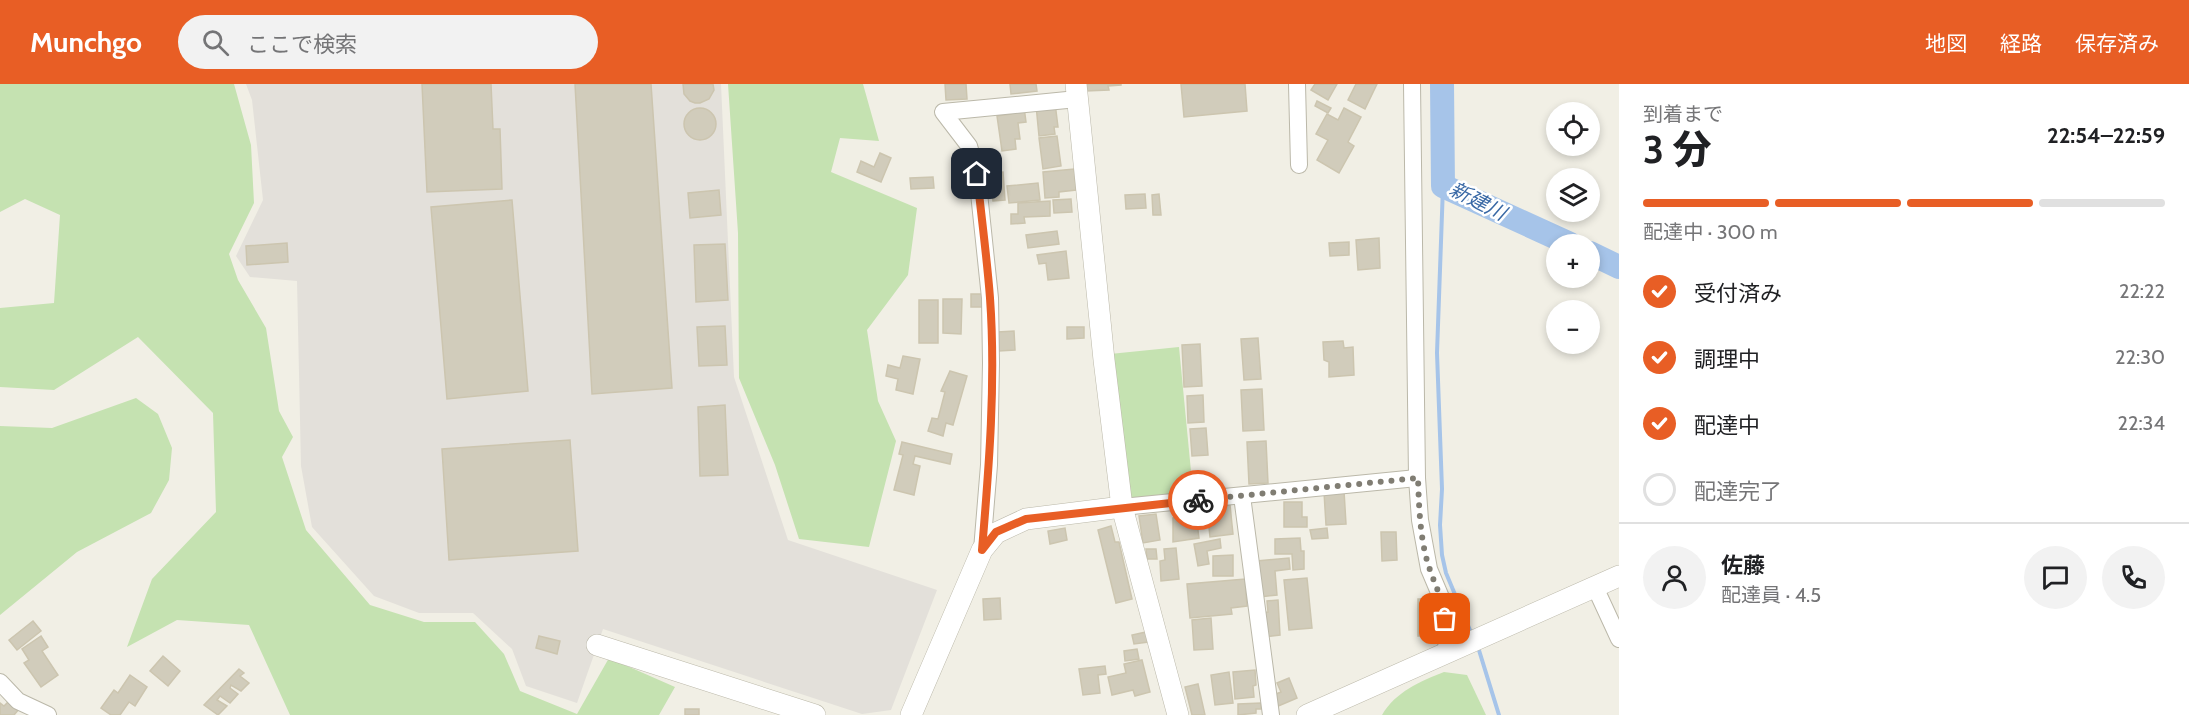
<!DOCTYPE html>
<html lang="ja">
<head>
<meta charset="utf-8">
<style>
  body { margin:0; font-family:Cabin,"Noto Sans JP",sans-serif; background:#f2f2f2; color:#202124; height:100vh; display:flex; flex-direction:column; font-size:22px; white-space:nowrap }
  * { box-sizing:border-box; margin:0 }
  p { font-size:20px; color:#757577 }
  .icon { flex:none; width:33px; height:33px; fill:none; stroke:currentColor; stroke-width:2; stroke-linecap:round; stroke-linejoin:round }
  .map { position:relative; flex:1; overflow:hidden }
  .panel { display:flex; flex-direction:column; background:#fff; width:570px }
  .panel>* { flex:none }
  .controls { position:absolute; left:1546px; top:18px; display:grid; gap:12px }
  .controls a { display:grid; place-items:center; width:54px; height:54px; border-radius:50%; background:#fff; box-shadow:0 3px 9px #0003; font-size:30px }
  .pin { position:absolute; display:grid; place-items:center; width:51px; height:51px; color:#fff; margin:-26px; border-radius:12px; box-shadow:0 3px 9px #0006 }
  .courier { position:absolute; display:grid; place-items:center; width:60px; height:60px; margin:-30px; border:4px solid #e85e25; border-radius:50%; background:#fff; color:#222; box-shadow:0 2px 8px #0007 }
  .headline em { font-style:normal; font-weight:800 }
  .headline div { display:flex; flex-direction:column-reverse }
  .headline { display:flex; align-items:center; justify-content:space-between; height:102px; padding:0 24px }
  h1 { font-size:39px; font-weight:800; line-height:45px }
  .bar { display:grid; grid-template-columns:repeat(4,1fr); gap:9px 6px; align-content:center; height:72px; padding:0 24px }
  .bar i { height:8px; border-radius:4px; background:#e0e0e0 }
  .bar .active { background:#e85e25 }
  .bar p { grid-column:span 4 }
  .line { display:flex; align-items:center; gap:15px; padding:0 24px; border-top:2px solid #e0e0e0 }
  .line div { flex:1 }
  .round { display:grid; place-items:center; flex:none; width:63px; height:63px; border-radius:32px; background:#f2f2f2 }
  ol { padding:0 24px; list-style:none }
  li { display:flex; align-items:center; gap:18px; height:66px }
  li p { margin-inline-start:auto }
  li .icon { padding:6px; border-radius:50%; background:#e85e25; color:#fff; stroke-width:4 }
  li:last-child { color:#757577 }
  li i { width:33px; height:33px; border:3px solid #e0e0e0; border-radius:50% }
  header { display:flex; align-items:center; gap:36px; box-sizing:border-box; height:84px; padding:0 30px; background:#e85e25; color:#fff }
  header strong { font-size:28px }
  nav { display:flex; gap:33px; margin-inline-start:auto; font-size:21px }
  .search { width:420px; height:54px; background:#f2f2f2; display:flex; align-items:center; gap:15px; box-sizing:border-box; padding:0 21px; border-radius:33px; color:#757577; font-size:22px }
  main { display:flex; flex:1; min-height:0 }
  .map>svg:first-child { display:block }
  .industrial { fill:#e3e0da }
  .green { fill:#c5e2b1 }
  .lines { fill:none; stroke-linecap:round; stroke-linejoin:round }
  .stream { stroke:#a6c4e9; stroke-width:4 }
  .river { stroke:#a6c4e9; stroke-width:24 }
  .building { fill:#d1ccbb; stroke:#ccc5af; stroke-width:1.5 }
  .minor-casing { stroke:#bbb8a9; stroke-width:18 }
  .tertiary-casing { stroke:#bbb8a9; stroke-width:22 }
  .minor { stroke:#fff; stroke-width:16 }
  .tertiary { stroke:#fff; stroke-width:21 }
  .done { stroke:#807d73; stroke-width:6; stroke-dasharray:0 10.8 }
  .route { stroke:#e85e25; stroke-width:8 }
  .labels { text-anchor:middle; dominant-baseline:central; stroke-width:5; stroke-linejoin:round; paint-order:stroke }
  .water-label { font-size:20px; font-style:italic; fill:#3868a5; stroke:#fff }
</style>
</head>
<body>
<header>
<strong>Munchgo</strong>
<div class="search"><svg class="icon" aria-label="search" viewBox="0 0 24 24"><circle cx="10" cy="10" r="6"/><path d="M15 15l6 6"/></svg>ここで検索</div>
<nav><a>地図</a><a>経路</a><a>保存済み</a></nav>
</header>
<main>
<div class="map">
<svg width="1619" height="631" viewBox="0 0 1619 631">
  <rect width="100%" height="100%" fill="#f1efe5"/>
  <polygon class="industrial" points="246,0 721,0 734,293 788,456 937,506 891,626 862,630 603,545 577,619 526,602 512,565 473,529 419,529 374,512 312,443 301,382 297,197 250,193 236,172 263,116 252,16"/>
  <g class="green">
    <polygon points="0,0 234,0 251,61 254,119 229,170 238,196 266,244 279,327 293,353 282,373 306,446 370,521 424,538 475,538 504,570 520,607 577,630 609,574 675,603 659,631 290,631 249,541 177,536 127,563 152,495 216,428 213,329 138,253 54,306 0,303 0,224 54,219 60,131 25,115 0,128"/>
    <polygon points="728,0 863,0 879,57 840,54 831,88 917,124 908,191 867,246 878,317 896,357 869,463 799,455 775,381 739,294 738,149"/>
    <polygon points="1179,263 1193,408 1129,415 1110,270"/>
    <polygon points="136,314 158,330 172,364 169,396 151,429 77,468 0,531 0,342 52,344"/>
    <path d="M1444,588L1467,591L1486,631H1382C1395,608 1421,597 1444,588Z"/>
  </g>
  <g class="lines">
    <g class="stream">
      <polyline points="1443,102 1437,269 1442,405 1440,441 1442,471 1446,489 1472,551"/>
      <polyline points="1478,563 1499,631"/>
    </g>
    <g class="river">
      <polyline points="1442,0 1443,102 1570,160"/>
      <polyline points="1590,169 1619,183"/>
    </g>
  </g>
  <g class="building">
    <polygon points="422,0 491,0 493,45 500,45 502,105 427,108"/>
    <polygon points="575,0 651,0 672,304 592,310"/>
    <polygon points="683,0 713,0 714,6 709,15 700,19 695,19 690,17 684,10"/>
    <polygon points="945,0 966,0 967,15 946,16"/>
    <polygon points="1010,0 1036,0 1037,7 1011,10"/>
    <polygon points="1086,0 1121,0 1121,1 1108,2 1109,6 1086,7"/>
    <polygon points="1181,0 1245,0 1247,27 1184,33"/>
    <polygon points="1315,0 1337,0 1328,16 1311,6"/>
    <polygon points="1356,0 1377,0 1365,25 1348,16"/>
    <polygon points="1317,17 1331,24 1328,29 1315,22"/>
    <polygon points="1055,19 1058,43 1054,43 1055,50 1039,52 1036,21"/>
    <polygon points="1024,23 1026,38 1018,39 1020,55 1015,55 1016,65 1002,67 997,32 1011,30"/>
    <polygon points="1344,24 1361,33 1348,58 1354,62 1339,89 1317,76 1328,56 1316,50 1327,30 1338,36"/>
    <circle cx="700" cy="40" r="16"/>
    <polygon points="1057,52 1061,82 1043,85 1039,54"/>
    <polygon points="880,69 891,74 881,98 857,88 861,77 874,83"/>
    <polygon points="1074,85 1076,106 1059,108 1059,113 1045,114 1043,88"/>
    <polygon points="1003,88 1005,116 993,117 990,89"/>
    <polygon points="933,93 934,104 911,105 910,94"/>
    <polygon points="1038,99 1040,116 1009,119 1007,102"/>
    <polygon points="719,106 721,131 690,134 688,109"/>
    <polygon points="1145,110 1146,124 1126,125 1125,111"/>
    <polygon points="1159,110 1161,131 1153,131 1152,111"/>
    <polygon points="1071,115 1072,128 1054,129 1053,116"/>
    <polygon points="512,116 528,307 447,315 431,123"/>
    <polygon points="1050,117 1050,132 1024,133 1025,139 1011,140 1011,130 1018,130 1018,119"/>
    <polygon points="1057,147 1059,160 1028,164 1026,151"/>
    <polygon points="1379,154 1380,184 1358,186 1356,156"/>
    <polygon points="1349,158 1349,171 1330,172 1329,159"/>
    <polygon points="287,159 288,178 247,181 246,162"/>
    <polygon points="725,160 728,216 696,218 694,161"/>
    <polygon points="1066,167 1069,194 1048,196 1046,179 1039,180 1037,171"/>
    <rect x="971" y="210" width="13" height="13"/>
    <polygon points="943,215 962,215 961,250 943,249"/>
    <rect x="919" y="216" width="19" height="43"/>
    <polygon points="725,242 727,281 699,282 697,243"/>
    <polygon points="1067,243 1084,243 1084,254 1067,255"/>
    <polygon points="1014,247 1015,266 999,267 998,248"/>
    <polygon points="1258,254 1261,295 1244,296 1241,255"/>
    <polygon points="1343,257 1344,264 1353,263 1354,291 1329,293 1329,278 1324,276 1323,258"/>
    <polygon points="1200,260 1202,302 1184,303 1182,261"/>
    <polygon points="903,272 920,275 913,310 896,306 898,295 886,292 888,281 900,284"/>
    <polygon points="950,287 967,292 953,341 946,339 943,352 928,347 932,334 938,335 945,308 941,307"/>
    <polygon points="1262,305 1264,346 1243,347 1241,306"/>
    <polygon points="1203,311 1204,338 1188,339 1187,312"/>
    <polygon points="725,321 728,391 700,392 698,323"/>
    <polygon points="1206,344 1208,371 1192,372 1190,345"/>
    <polygon points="570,356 578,467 449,476 442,365"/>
    <polygon points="1266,357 1268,399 1249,400 1247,358"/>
    <polygon points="902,358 952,370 950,380 915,372 913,380 920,382 914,411 894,406 903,371 899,370"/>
    <polygon points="1208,394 1208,406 1195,407 1194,395"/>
    <polygon points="1344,407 1346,440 1326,441 1324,408"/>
    <polygon points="1284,418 1302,418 1302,433 1307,433 1307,443 1284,443"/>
    <polygon points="1230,421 1233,450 1210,453 1207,424"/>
    <polygon points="1156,430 1160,456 1143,459 1139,432"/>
    <polygon points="1196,431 1199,454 1173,458 1173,434"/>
    <polygon points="1111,442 1115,458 1119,458 1132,515 1116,519 1098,446"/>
    <polygon points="1065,444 1067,456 1050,460 1048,447"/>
    <polygon points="1327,444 1328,454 1312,455 1310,446"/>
    <polygon points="1381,448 1396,448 1397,476 1382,477"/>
    <polygon points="1300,454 1301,467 1304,467 1304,485 1293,486 1292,470 1275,470 1275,455"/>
    <polygon points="1220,455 1221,464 1207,467 1209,480 1198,482 1194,460"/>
    <polygon points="1176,464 1179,495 1161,497 1160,477 1165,476 1164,465"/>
    <polygon points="1146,465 1156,465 1157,475 1147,475"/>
    <polygon points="1233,471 1233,492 1213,492 1213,472"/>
    <polygon points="1289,474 1290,485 1275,487 1277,511 1260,513 1257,477"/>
    <polygon points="1307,494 1312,544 1289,546 1284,496"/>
    <polygon points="1245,495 1247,522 1231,524 1232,530 1190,534 1187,500"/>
    <polygon points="1000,514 1001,535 984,536 983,515"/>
    <rect x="1418" y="515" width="14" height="37"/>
    <polygon points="1278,516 1280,551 1264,553 1262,529 1268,528 1267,517"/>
    <polygon points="1211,534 1213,565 1194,566 1192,536"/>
    <polygon points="33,537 41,547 17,566 9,556"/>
    <polygon points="1146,548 1148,558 1134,560 1132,551"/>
    <polygon points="41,552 48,563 42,567 58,591 41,603 24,579 29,576 22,565"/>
    <polygon points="539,552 560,557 557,570 536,564"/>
    <polygon points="1137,565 1139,575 1125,577 1124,567"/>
    <polygon points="163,572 180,587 168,602 150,587"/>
    <polygon points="1142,576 1150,608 1135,612 1133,606 1112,611 1108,593 1126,589 1124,580"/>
    <polygon points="1105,582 1106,590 1098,591 1100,609 1083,611 1079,585"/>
    <polygon points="239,585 244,589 240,592 249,599 241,607 231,601 230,604 238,610 230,619 220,612 217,616 227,622 218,631 204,621"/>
    <polygon points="1255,586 1256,601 1253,602 1254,613 1235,615 1233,588"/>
    <polygon points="1229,588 1233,619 1215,621 1211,591"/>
    <polygon points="130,591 147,603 135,622 129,618 120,631 111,631 101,624 114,606 118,609"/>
    <polygon points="1289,594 1297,614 1276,623 1271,612 1281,608 1277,599"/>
    <polygon points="1198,600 1205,631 1192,631 1185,603"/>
    <polygon points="9,617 19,625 14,631 0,631 0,619 4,622"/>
    <polygon points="1261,619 1261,625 1256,625 1256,629 1238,631 1238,620"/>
    <rect x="685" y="625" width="14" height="6"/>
  </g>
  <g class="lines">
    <g class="minor-casing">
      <g id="minor">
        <polyline points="1297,0 1299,81"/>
        <polyline points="1412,0 1417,394 1420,436 1429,485 1443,518 1447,568"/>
        <polyline points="1242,412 1271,631"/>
        <polyline points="1122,423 1417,394"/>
        <polyline points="982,466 989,381 991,279 990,214 977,90 969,62 943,28 1077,15"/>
        <polyline points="1595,503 1619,555"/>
        <polyline points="0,598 18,617 48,631"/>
      </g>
    </g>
    <g class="tertiary-casing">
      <g id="tertiary">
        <polyline points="1076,0 1104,276 1122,423 1178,631"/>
        <polyline points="597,561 815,631"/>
        <polyline points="911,631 982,466 996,449 1026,435 1122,423"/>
        <polyline points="1307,631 1619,492"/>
      </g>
    </g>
    <use href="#minor" class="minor"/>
    <use href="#tertiary" class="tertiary"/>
  </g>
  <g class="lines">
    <path class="done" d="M1198,416L1418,394C1419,424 1420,458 1430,486C1436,504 1443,515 1445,535"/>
    <path class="route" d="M977,90C981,131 987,173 990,214C996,297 989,383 982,466L996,448L1026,435L1198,416"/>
  </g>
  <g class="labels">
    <g class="water-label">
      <text transform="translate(1478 117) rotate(27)">新建川</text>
    </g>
  </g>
</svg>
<div class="controls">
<a><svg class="icon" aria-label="locate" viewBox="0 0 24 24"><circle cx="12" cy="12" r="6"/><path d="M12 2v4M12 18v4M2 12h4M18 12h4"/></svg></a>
<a><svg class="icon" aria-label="layers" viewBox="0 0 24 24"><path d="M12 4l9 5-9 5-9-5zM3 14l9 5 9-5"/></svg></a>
<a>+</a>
<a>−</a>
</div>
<div class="pin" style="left:1445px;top:535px;background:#ea580c"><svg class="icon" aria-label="bag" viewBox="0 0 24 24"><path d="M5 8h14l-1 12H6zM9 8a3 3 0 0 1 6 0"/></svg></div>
<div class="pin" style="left:977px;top:90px;background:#1f2937"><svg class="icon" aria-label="home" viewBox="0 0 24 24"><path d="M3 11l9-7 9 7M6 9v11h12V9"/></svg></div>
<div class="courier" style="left:1198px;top:416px"><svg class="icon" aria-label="bike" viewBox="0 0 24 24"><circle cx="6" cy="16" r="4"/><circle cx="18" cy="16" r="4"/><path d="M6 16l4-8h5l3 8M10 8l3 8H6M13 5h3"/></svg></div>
</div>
<section class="panel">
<div class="headline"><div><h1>3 分</h1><p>到着まで</p></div><em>22:54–22:59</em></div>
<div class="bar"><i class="active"></i><i class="active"></i><i class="active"></i><i></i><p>配達中 · 300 m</p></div>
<ol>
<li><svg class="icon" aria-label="check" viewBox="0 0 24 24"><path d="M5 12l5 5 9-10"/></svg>受付済み<p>22:22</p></li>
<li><svg class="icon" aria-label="check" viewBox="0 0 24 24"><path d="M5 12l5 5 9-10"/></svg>調理中<p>22:30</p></li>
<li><svg class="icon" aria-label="check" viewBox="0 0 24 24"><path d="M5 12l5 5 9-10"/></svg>配達中<p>22:34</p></li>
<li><i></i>配達完了</li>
</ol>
<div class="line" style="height:108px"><a class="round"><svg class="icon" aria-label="person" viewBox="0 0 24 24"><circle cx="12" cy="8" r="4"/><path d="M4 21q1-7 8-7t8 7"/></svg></a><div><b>佐藤</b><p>配達員 · 4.5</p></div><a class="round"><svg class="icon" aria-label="chat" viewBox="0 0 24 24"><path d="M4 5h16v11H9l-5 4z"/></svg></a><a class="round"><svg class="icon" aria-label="phone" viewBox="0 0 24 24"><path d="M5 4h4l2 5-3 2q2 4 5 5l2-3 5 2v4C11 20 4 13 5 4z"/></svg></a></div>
</section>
</main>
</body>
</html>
